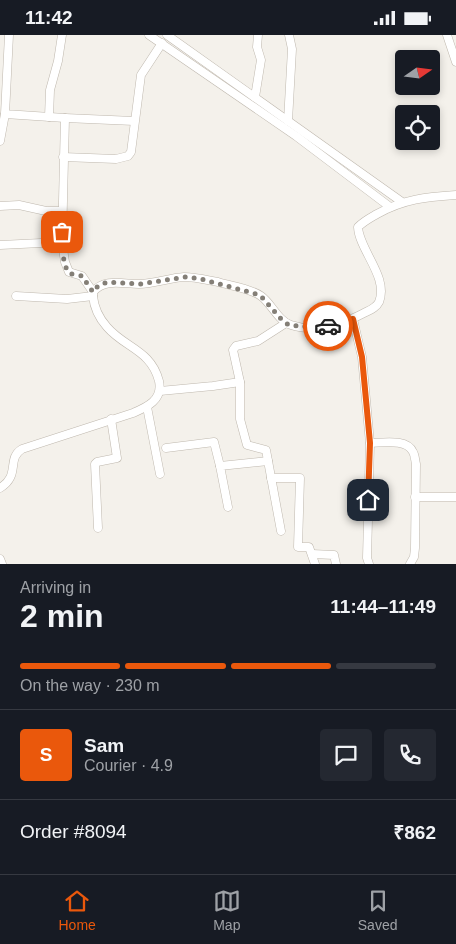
<!DOCTYPE html>
<html lang="en">
<head>
<meta charset="utf-8">
<style>
  body { margin:0; font-family:Arial,sans-serif; background:#242831; color:#f1f3f6; height:100vh; display:flex; flex-direction:column; font-size:19px; white-space:nowrap }
  * { box-sizing:border-box; margin:0 }
  p { font-size:16px; color:#9ea1a6 }
  .icon { flex:none; width:28px; height:28px; fill:none; stroke:currentColor; stroke-width:2; stroke-linecap:round; stroke-linejoin:round }
  .map { position:relative; height:529px; overflow:hidden }
  .details { display:flex; flex-direction:column; background:#171b24; flex:1 }
  .details>* { flex:none }
  .needle { width:32px; rotate:76deg }
  .controls { position:absolute; left:395px; top:15px; display:grid; gap:10px }
  .controls a { display:grid; place-items:center; width:45px; height:45px; border-radius:5px; background:#171b24; box-shadow:0 2px 8px #0003; font-size:25px }
  .pin { position:absolute; display:grid; place-items:center; width:42px; height:42px; color:#fff; margin:-21px; border-radius:10px; box-shadow:0 2px 8px #0006 }
  .courier { position:absolute; display:grid; place-items:center; width:50px; height:50px; margin:-25px; border:4px solid #ea580c; border-radius:50%; background:#fff; color:#222; box-shadow:0 1px 6px #0007 }
  .overview em { font-style:normal; font-weight:600 }
  .overview div { display:flex; flex-direction:column-reverse }
  .overview { display:flex; align-items:center; justify-content:space-between; height:85px; padding:0 20px }
  h1 { font-size:32px; font-weight:600; line-height:38px }
  .bar { display:grid; grid-template-columns:repeat(4,1fr); gap:8px 5px; align-content:center; height:60px; padding:0 20px }
  .bar i { height:6px; border-radius:4px; background:#363941 }
  .bar .on { background:#ea580c }
  .bar p { grid-column:span 4 }
  .line { display:flex; align-items:center; gap:12px; padding:0 20px; border-top:1px solid #363941 }
  .line div { flex:1 }
  .round { display:grid; place-items:center; flex:none; width:52px; height:52px; border-radius:5px; background:#242831 }
  .status { display:flex; justify-content:space-between; align-items:center; height:35px; padding:0 25px; background:#171b24; direction:ltr }
  .status svg { height:14px; fill:currentColor }
  .tabs { display:flex; justify-content:space-around; align-items:center; height:70px; border-top:1px solid #363941; background:#171b24; font-size:14px; color:#9ea1a6 }
  .tabs a { display:grid; justify-items:center; gap:2px }
  .tabs .on { color:#ea580c }
  .map>svg:first-child { display:block }
  .lines { fill:none; stroke-linecap:round; stroke-linejoin:round }
  .street-casing { stroke:#bfb8ae; stroke-width:9 }
  .street { stroke:#fff; stroke-width:8 }
  .done { stroke:#847f77; stroke-width:5; stroke-dasharray:0 9 }
  .route { stroke:#ea580c; stroke-width:6 }
</style>
</head>
<body>
<div class="status"><b>11:42</b><svg viewBox="0 0 49 12"><path d="M0 12V9h3v3zM5 12V6h3v6zM10 12V3h3v9zM15 12V0h3v12zM26 1h20v11H26zM47 4h2v5h-2z"/></svg></div>
<div class="map">
<svg width="456" height="529" viewBox="0 0 456 529">
  <rect width="100%" height="100%" fill="#f4f1eb"/>
  <g class="lines">
    <g class="street-casing">
      <g id="street">
        <polyline points="9,0 5,79 65,83 62,207 65,227 69,237 82,241 93,257"/>
        <polyline points="149,0 296,101 390,172"/>
        <polyline points="167,0 402,167"/>
        <polyline points="447,0 456,27"/>
        <polyline points="255,62 261,25 257,12 258,0"/>
        <polyline points="49,82 50,55 58,26 62,0"/>
        <polyline points="65,83 134,86"/>
        <polyline points="288,86 292,14 289,0"/>
        <polyline points="0,106 5,79"/>
        <polyline points="63,122 116,124 128,121 131,117 141,40 162,8"/>
        <polyline points="0,171 19,170 46,176 62,176"/>
        <polyline points="0,210 62,207"/>
        <polyline points="16,261 67,264 93,261"/>
        <polyline points="353,284 362,322 370,408 367,523 369,529"/>
        <polyline points="160,356 213,351 240,347"/>
        <polyline points="147,372 160,439"/>
        <path d="M370,408C382,408 407,403 413,417C415,420 415,425 416,429L415,513L414,522L410,529"/>
        <polyline points="166,413 214,407 220,431"/>
        <polyline points="271,443 300,443 298,512 309,512 315,529"/>
        <path d="M0,453C21,440 6,424 22,414L133,378C147,372 163,365 159,346C151,315 125,313 107,292C99,283 94,272 93,261V257C104,243 123,249 139,249C154,249 169,243 184,242C195,242 207,245 218,247C231,251 250,253 261,261C272,269 278,286 291,290C315,298 343,289 364,278C370,275 376,273 379,267C389,242 359,215 358,192C364,186 370,183 377,179C404,164 426,162 456,160"/>
        <polyline points="415,462 456,462"/>
        <polyline points="228,472 220,431 268,426"/>
        <polyline points="98,493 95,429 97,427 117,423 111,384"/>
        <polyline points="281,496 266,415 247,410 240,384 240,347 233,315 236,311 258,306 286,288"/>
        <polyline points="312,519 334,520 336,529"/>
        <polyline points="0,524 2,529"/>
      </g>
    </g>
    <use href="#street" class="street"/>
  </g>
  <g class="lines">
    <path class="done" d="M62,197C62,206 62,233 70,238C73,240 78,240 82,241L93,257L98,251L107,247L140,249L186,242L201,244L260,260L283,286L289,290L309,292L328,291"/>
    <polyline class="route" points="328,291 353,284 362,322 370,408 368,465"/>
  </g>
</svg>
<div class="controls">
<a><svg class="needle" viewBox="-14 -14 28 28"><path d="M0-13l5 13h-10z" fill="#e53935"/><path d="M0 13l5-13h-10z" fill="#9ea1a6"/></svg></a>
<a><svg class="icon" aria-label="locate" viewBox="0 0 24 24"><circle cx="12" cy="12" r="6"/><path d="M12 2v4M12 18v4M2 12h4M18 12h4"/></svg></a>
</div>
<div class="pin" style="left:62px;top:197px;background:#ea580c"><svg class="icon" aria-label="bag" viewBox="0 0 24 24"><path d="M5 8h14l-1 12H6zM9 8a3 3 0 0 1 6 0"/></svg></div>
<div class="pin" style="left:368px;top:465px;background:#1f2937"><svg class="icon" aria-label="home" viewBox="0 0 24 24"><path d="M3 11l9-7 9 7M6 9v11h12V9"/></svg></div>
<div class="courier" style="left:328px;top:291px"><svg class="icon" aria-label="car" viewBox="0 0 24 24"><path d="M5 17H2v-5l4-1 3-4h7l3 4 3 1v5h-3M9 17h6M6 11h13"/><circle cx="7" cy="17" r="2"/><circle cx="17" cy="17" r="2"/></svg></div>
</div>
<section class="details">
<div class="overview"><div><h1>2 min</h1><p>Arriving in</p></div><em>11:44–11:49</em></div>
<div class="bar"><i class="on"></i><i class="on"></i><i class="on"></i><i></i><p>On the way · 230 m</p></div>
<div class="line" style="height:90px"><b class="round" style="background:#ea580c;color:#fff">S</b><div><b>Sam</b><p>Courier · 4.9</p></div><a class="round"><svg class="icon" aria-label="chat" viewBox="0 0 24 24"><path d="M4 5h16v11H9l-5 4z"/></svg></a><a class="round"><svg class="icon" aria-label="phone" viewBox="0 0 24 24"><path d="M5 4h4l2 5-3 2q2 4 5 5l2-3 5 2v4C11 20 4 13 5 4z"/></svg></a></div>
<div class="line" style="height:65px"><div>Order #8094</div><b>₹862</b></div>
</section>
<nav class="tabs">
<a class="on"><svg class="icon" aria-label="home" viewBox="0 0 24 24"><path d="M3 11l9-7 9 7M6 9v11h12V9"/></svg>Home</a>
<a><svg class="icon" aria-label="map" viewBox="0 0 24 24"><path d="M3 6l6-2 6 2 6-2v14l-6 2-6-2-6 2zM9 4v14M15 6v14"/></svg>Map</a>
<a><svg class="icon" aria-label="saved" viewBox="0 0 24 24"><path d="M7 4h10v16l-5-4-5 4z"/></svg>Saved</a>
</nav>
</body>
</html>
